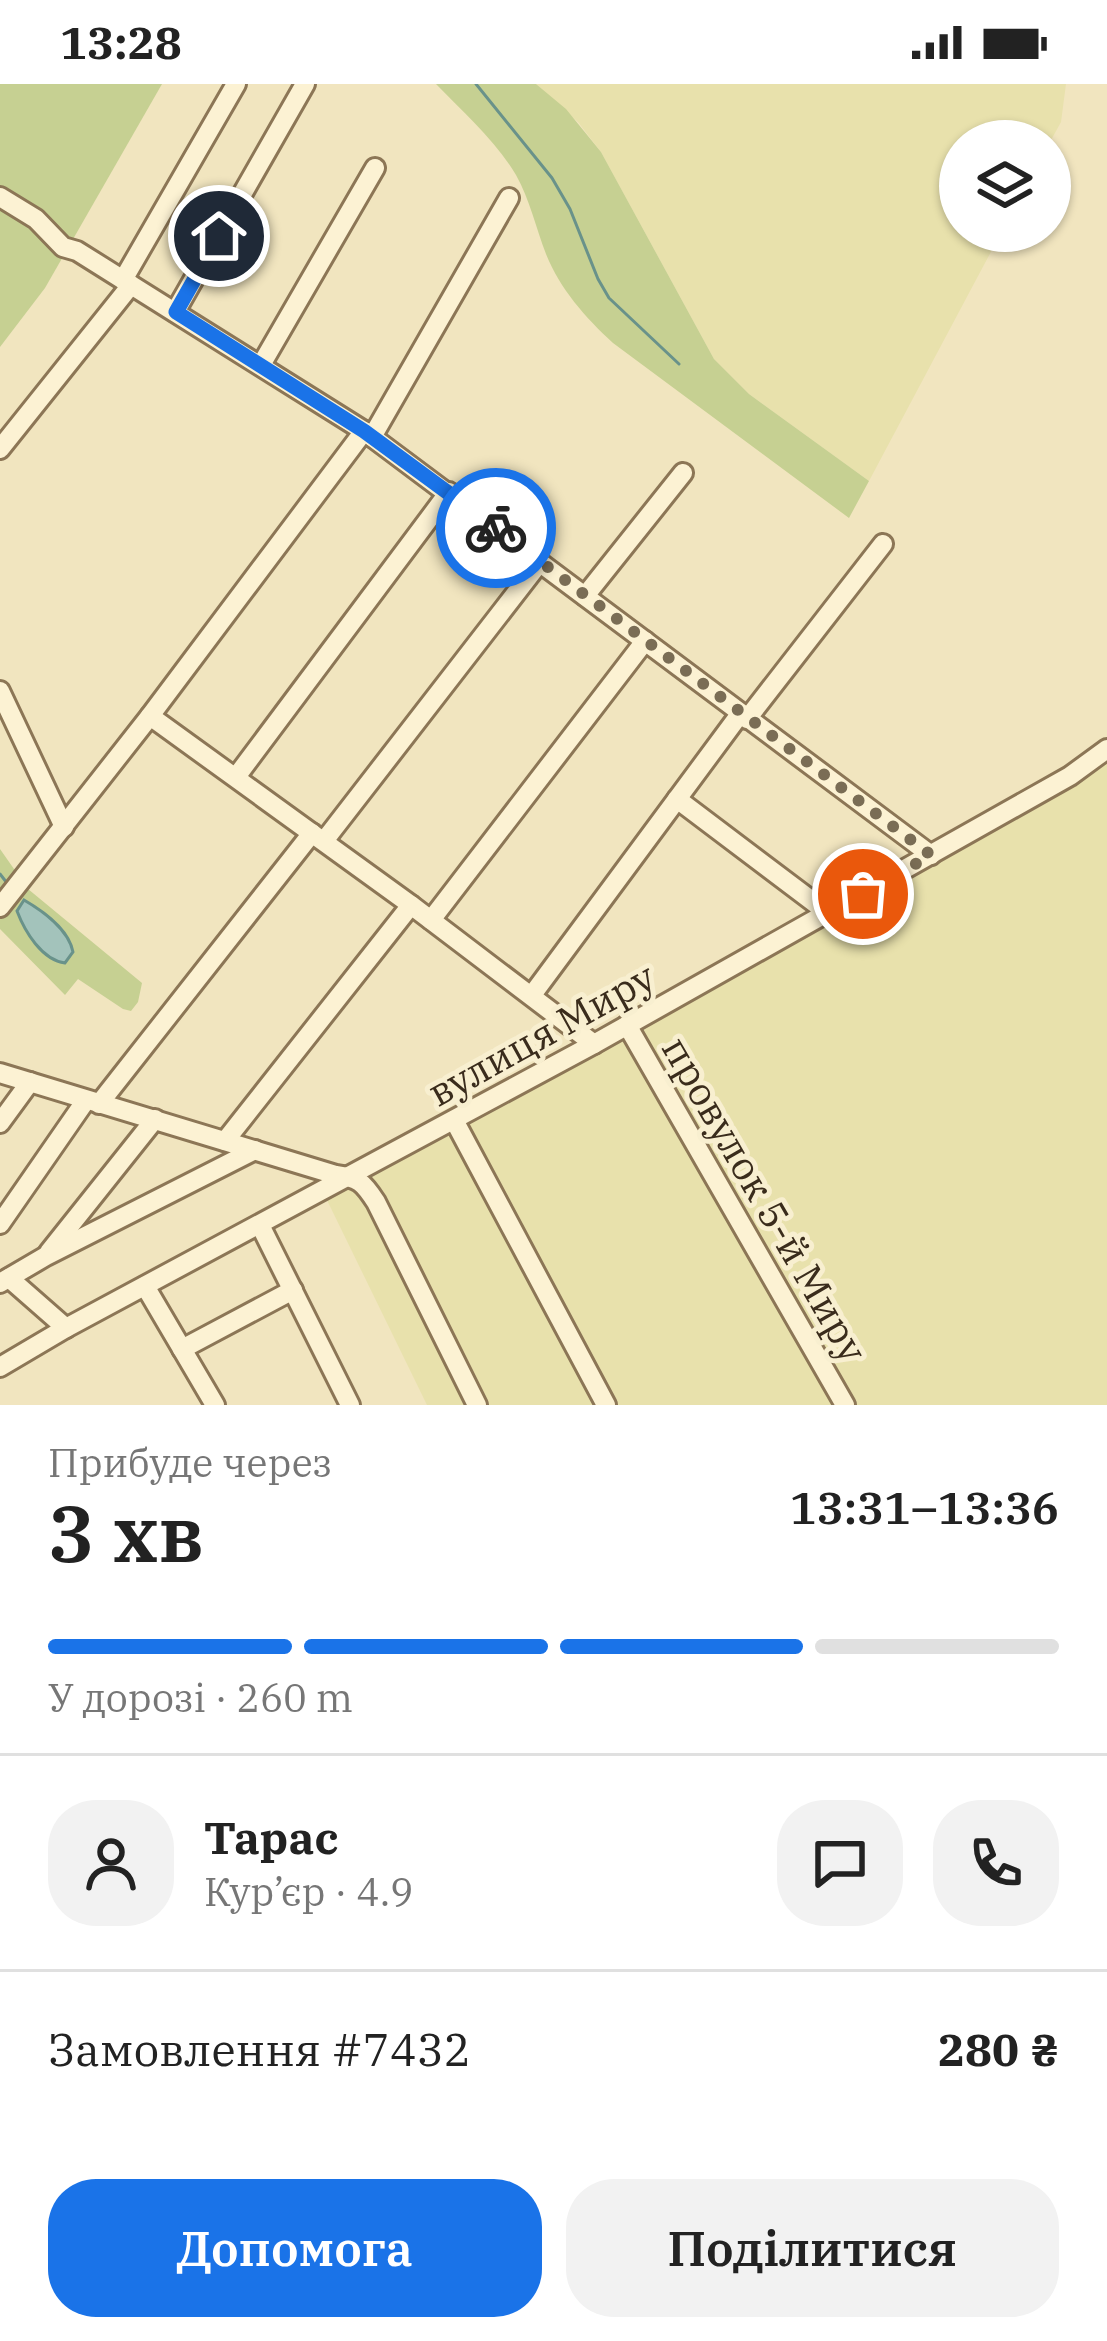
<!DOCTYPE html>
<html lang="uk">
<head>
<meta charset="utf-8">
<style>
  body { margin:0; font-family:"IBM Plex Serif",serif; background:#f2f2f2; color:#222; height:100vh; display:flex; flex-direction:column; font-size:45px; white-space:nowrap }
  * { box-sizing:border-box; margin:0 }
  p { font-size:39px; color:#767676 }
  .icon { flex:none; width:66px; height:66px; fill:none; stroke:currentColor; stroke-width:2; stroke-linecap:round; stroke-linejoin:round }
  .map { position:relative; height:1321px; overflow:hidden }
  .drawer { display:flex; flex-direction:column; background:#fff; flex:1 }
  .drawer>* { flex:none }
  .buttons { position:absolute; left:939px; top:36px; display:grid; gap:24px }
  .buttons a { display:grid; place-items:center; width:132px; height:132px; border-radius:50%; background:#fff; box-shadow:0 3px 9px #0004; font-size:60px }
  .pin { position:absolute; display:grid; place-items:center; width:102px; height:102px; color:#fff; margin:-51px; border:6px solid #fff; border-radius:50%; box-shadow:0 3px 12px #0007 }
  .courier { position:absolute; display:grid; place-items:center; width:120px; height:120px; margin:-60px; border:9px solid #1a73e8; border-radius:50%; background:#fff; color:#222; box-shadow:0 3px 15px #0007 }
  .overview em { font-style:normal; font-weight:600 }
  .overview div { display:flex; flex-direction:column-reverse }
  .overview { display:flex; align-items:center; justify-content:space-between; height:204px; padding:0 48px }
  h1 { font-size:78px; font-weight:600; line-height:90px }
  .bar { display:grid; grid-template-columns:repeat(4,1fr); gap:18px 12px; align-content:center; height:144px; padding:0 48px }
  .bar i { height:15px; border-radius:9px; background:#e0e0e0 }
  .bar .current { background:#1a73e8 }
  .bar p { grid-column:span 4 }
  .line { display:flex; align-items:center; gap:30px; padding:0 48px; border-top:3px solid #e0e0e0 }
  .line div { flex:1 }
  .round { display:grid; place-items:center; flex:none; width:126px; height:126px; border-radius:48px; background:#f2f2f2 }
  .button { display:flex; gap:24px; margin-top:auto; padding:24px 48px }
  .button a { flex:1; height:138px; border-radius:48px; background:#1a73e8; color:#fff; font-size:48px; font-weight:600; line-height:138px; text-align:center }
  .button a+a { background:#f2f2f2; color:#222 }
  .status { display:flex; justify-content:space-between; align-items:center; height:84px; padding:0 60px; background:#fff; direction:ltr }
  .status svg { height:33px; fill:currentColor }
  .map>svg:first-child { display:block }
  .farmland { fill:#e8e1ac }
  .green { fill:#c6d092 }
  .water { fill:#a3c3bb; stroke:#69928a; stroke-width:3 }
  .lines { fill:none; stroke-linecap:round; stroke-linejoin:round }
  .stream { stroke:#69928a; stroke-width:3 }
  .minor-casing { stroke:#8c7656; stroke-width:24 }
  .minor { stroke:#fcf2d3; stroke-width:18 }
  .done { stroke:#7a6d55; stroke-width:12; stroke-dasharray:0 21.6 }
  .route { stroke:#1a73e8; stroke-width:15 }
  .labels { text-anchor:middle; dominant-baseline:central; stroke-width:10; stroke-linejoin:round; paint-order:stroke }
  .street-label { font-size:39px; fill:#3a2c1c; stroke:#f8efd0 }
</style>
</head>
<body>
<div class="status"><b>13:28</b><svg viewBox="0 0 49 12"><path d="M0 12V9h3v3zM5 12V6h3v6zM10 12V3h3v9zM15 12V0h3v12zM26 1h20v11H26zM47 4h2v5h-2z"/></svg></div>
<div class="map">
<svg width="1107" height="1321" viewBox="0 0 1107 1321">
  <rect width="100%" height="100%" fill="#f1e5bf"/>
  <g class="farmland">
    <polygon points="536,0 1066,0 1061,38 1050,58 960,57 960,147 1002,147 869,397 749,310 714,275 601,68 578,38"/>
    <polygon points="1107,665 1107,1321 427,1321 323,1108"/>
  </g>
  <g class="green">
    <polygon points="0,0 162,0 45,204 0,263"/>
    <path d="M436,0H536L566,25L601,68L714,275L749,310L869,397L849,434L613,259C585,233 560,205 546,170C536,144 530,116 516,91C496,57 463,28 436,0Z"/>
    <polygon points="0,765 28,805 142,899 138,918 131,927 123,925 78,895 65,911 0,845"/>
  </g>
  <path class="water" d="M24,816C43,827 69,846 73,868L65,879C42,876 25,848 17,827Z"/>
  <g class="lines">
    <g class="stream">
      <polyline points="476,0 552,94 570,125 598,195 609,214 679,280"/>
      <polyline points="0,790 7,799"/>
    </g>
    <g class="minor-casing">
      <g id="minor">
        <polyline points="0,113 36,135 63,163 77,167 364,347 931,771"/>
        <polyline points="123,196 236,0"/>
        <polyline points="175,228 305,0"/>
        <polyline points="261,281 375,84"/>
        <polyline points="372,353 509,114"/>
        <polyline points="0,365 131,201"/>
        <polyline points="585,512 683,389"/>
        <polyline points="0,607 64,743"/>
        <polyline points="150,632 411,821 594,960"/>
        <polyline points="747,635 883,460"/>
        <polyline points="236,693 449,408"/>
        <polyline points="677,715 828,829"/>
        <polyline points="324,757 540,478"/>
        <polyline points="0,823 150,632 364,347"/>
        <polyline points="431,836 645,557"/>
        <polyline points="532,911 740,630"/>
        <polyline points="627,941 845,1321"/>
        <path d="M0,989L336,1091C359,1094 363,1098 376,1118L477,1321"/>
        <polyline points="99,1020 312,749"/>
        <polyline points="454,1036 606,1321"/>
        <polyline points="0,1039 30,998"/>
        <polyline points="225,1057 411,821"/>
        <polyline points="0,1140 86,1016"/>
        <polyline points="260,1141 350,1321"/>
        <polyline points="49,1168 155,1035"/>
        <polyline points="9,1194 66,1244"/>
        <polyline points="0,1199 46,1172 255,1066"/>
        <polyline points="145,1202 215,1321"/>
        <polyline points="182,1265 293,1206"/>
        <polyline points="0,1283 66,1244 594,960 1070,692 1107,665"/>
      </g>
    </g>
    <use href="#minor" class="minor"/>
  </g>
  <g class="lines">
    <polyline class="done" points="496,444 931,771 863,810"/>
    <polyline class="route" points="219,152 176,228 364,347 496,444"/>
  </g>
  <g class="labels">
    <g class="street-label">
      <text transform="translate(541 950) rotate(-29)">вулиця Миру</text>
      <text transform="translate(765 1115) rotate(60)">провулок 5-й Миру</text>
    </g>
  </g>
</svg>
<div class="buttons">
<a><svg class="icon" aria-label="layers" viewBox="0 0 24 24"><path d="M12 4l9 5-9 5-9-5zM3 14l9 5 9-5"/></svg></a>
</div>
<div class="pin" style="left:863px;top:810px;background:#ea580c"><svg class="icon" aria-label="bag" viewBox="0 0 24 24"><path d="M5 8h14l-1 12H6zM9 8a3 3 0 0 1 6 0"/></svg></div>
<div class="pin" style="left:219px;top:152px;background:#1f2937"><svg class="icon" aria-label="home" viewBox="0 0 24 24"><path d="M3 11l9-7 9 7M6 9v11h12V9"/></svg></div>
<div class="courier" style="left:496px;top:444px"><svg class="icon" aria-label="bike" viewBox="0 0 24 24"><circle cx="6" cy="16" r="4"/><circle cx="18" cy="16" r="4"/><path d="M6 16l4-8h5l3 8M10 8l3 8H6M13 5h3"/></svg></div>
</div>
<section class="drawer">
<div class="overview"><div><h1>3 хв</h1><p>Прибуде через</p></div><em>13:31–13:36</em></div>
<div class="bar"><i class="current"></i><i class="current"></i><i class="current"></i><i></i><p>У дорозі · 260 m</p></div>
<div class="line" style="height:216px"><a class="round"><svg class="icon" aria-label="person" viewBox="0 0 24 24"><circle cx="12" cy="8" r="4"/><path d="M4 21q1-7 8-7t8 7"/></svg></a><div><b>Тарас</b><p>Кур’єр · 4.9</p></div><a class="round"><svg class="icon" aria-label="chat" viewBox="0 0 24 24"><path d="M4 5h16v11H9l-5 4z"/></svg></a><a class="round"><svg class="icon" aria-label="phone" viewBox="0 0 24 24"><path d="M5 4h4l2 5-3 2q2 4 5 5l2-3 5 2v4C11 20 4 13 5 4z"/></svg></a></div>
<div class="line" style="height:156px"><div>Замовлення #7432</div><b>280 ₴</b></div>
<div class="button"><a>Допомога</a><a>Поділитися</a></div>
</section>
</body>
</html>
